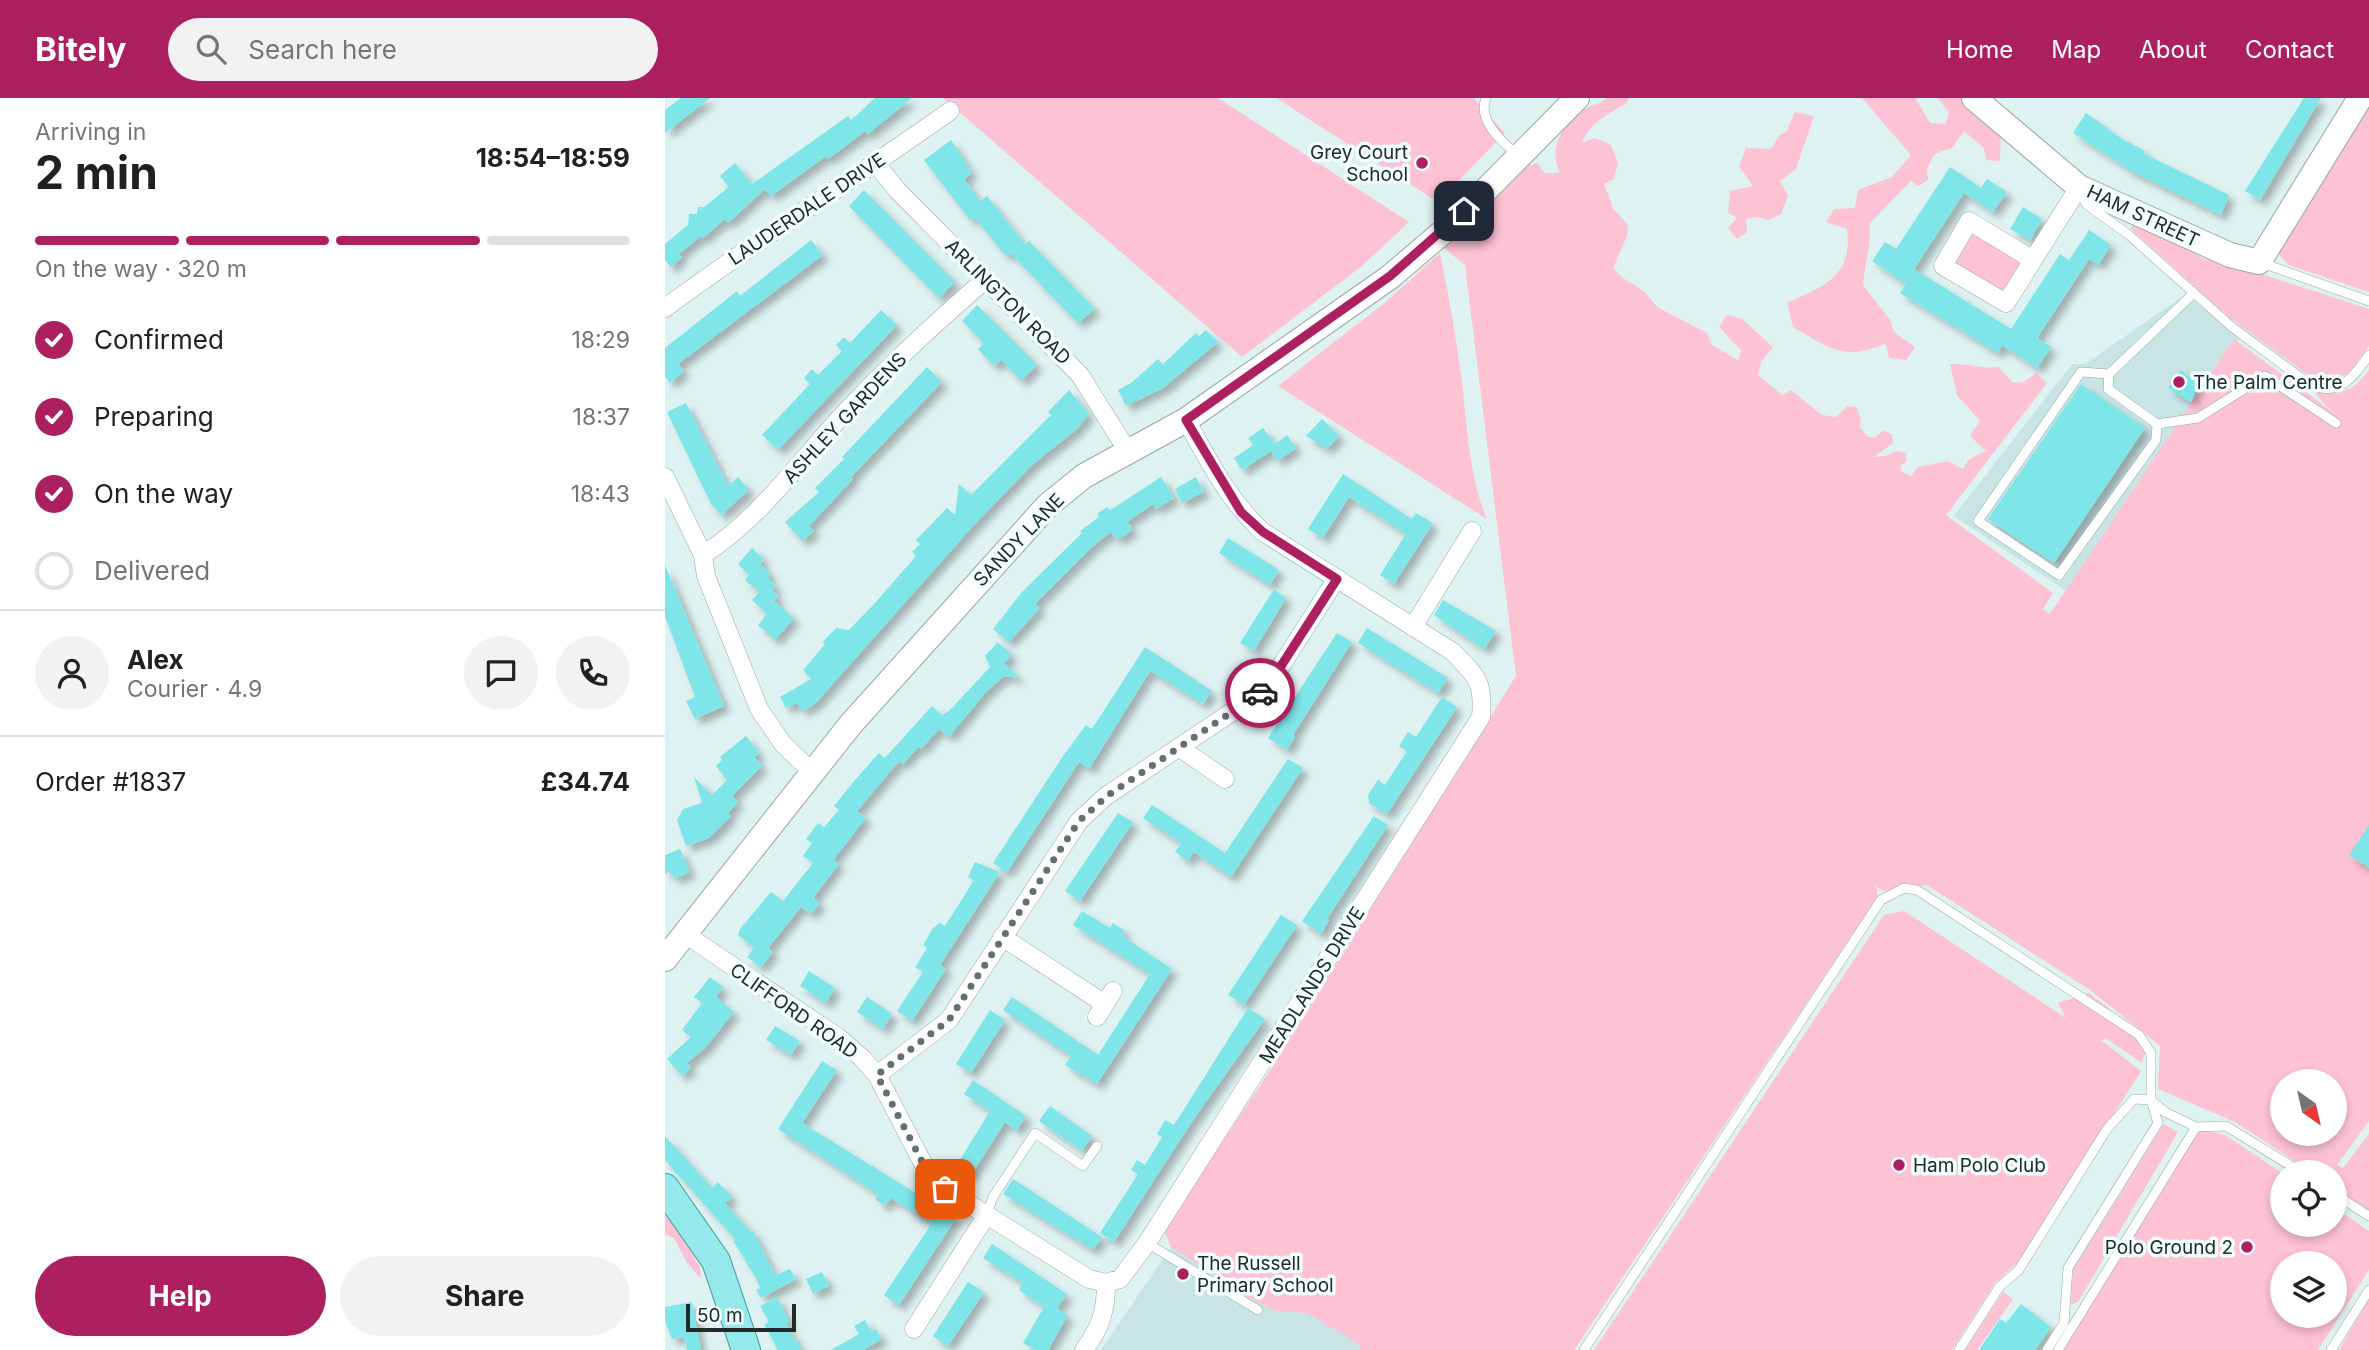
<!DOCTYPE html>
<html lang="en">
<head>
<meta charset="utf-8">
<style>
  body { margin:0; font-family:Inter,sans-serif; background:#f2f2f2; color:#202124; height:100vh; display:flex; flex-direction:column; font-size:26px; white-space:nowrap }
  * { box-sizing:border-box; margin:0 }
  p { font-size:23px; color:#757577 }
  .icon { flex:none; width:38px; height:38px; fill:none; stroke:currentColor; stroke-width:2; stroke-linecap:round; stroke-linejoin:round }
  .map { position:relative; flex:1; overflow:hidden }
  .side { display:flex; flex-direction:column; background:#fff; width:665px }
  .side>* { flex:none }
  .needle { width:46px; rotate:146deg }
  .buttons { position:absolute; left:1605px; top:971px; display:grid; gap:14px }
  .buttons a { display:grid; place-items:center; width:77px; height:77px; border-radius:50%; background:#fff; box-shadow:0 4px 10px #0003; font-size:35px }
  .scale { position:absolute; left:21px; bottom:18px; width:110px; box-sizing:border-box; padding-left:7px; border:4px solid #222929; border-top:0; font-size:19px; line-height:24px; white-space:nowrap; color:#222929; -webkit-text-stroke:5px #f0feff; paint-order:stroke }
  .pin { position:absolute; display:grid; place-items:center; width:60px; height:60px; color:#fff; margin:-30px; border-radius:14px; box-shadow:0 4px 10px #0006 }
  .courier { position:absolute; display:grid; place-items:center; width:70px; height:70px; margin:-35px; border:5px solid #ac205f; border-radius:50%; background:#fff; color:#222; box-shadow:0 2px 9px #0007 }
  .summary em { font-style:normal; font-weight:700 }
  .summary div { display:flex; flex-direction:column-reverse }
  .summary { display:flex; align-items:center; justify-content:space-between; height:119px; padding:0 35px }
  h1 { font-size:46px; font-weight:700; line-height:52px }
  .bar { display:grid; grid-template-columns:repeat(4,1fr); gap:10px 7px; align-content:center; height:84px; padding:0 35px }
  .bar i { height:9px; border-radius:5px; background:#e0e0e0 }
  .bar .active { background:#ac205f }
  .bar p { grid-column:span 4 }
  .line { display:flex; align-items:center; gap:18px; padding:0 35px; border-top:2px solid #e0e0e0 }
  .line div { flex:1 }
  .round { display:grid; place-items:center; flex:none; width:74px; height:74px; border-radius:37px; background:#f2f2f2 }
  ol { padding:0 35px; list-style:none }
  li { display:flex; align-items:center; gap:21px; height:77px }
  li p { margin-inline-start:auto }
  li .icon { padding:7px; border-radius:50%; background:#ac205f; color:#fff; stroke-width:4 }
  li:last-child { color:#757577 }
  li i { width:38px; height:38px; border:4px solid #e0e0e0; border-radius:50% }
  .action { display:flex; gap:14px; margin-top:auto; padding:14px 35px }
  .action a { flex:1; height:80px; border-radius:42px; background:#ac205f; color:#fff; font-size:28px; font-weight:700; line-height:80px; text-align:center }
  .action a+a { background:#f2f2f2; color:#202124 }
  header { display:flex; align-items:center; gap:42px; box-sizing:border-box; height:98px; padding:0 35px; background:#ac205f; color:#fff }
  header strong { font-size:33px }
  nav { display:flex; gap:38px; margin-inline-start:auto; font-size:24px }
  .search { width:490px; height:63px; background:#f2f2f2; display:flex; align-items:center; gap:18px; box-sizing:border-box; padding:0 24px; border-radius:38px; color:#757577; font-size:26px }
  main { display:flex; flex:1; min-height:0 }
  .map>svg:first-child { display:block }
  .built { fill:#c9e4e5 }
  .green { fill:#fdc2d3; fill-rule:evenodd }
  .building { fill:#7ee5e8; filter:url(#shadow) }
  .lines { fill:none; stroke-linecap:round; stroke-linejoin:round }
  .lane-casing { stroke:#96a7a8; stroke-width:10 }
  .street-casing { stroke:#96a7a8; stroke-width:19 }
  .secondary-casing { stroke:#96a7a8; stroke-width:26 }
  .primary-casing { stroke:#3f9c9f; stroke-width:30 }
  .lane { stroke:#fff; stroke-width:9 }
  .street { stroke:#fff; stroke-width:18 }
  .secondary { stroke:#fff; stroke-width:24 }
  .primary { stroke:#95e9eb; stroke-width:28 }
  .done { stroke:#646f6f; stroke-width:7; stroke-dasharray:0 12.6 }
  .route { stroke:#ac205f; stroke-width:9 }
  .poi-dot { fill:#ac205f; stroke:#f0feff; stroke-width:2.5 }
  .labels { text-anchor:middle; dominant-baseline:central; stroke-width:7; stroke-linejoin:round; paint-order:stroke }
  .poi-label { font-size:19px; fill:#222929; stroke:#f0feff; text-anchor:start }
  .street-label { font-size:19px; fill:#222929; stroke:#f0feff }
</style>
</head>
<body>
<header>
<strong>Bitely</strong>
<div class="search"><svg class="icon" aria-label="search" viewBox="0 0 24 24"><circle cx="10" cy="10" r="6"/><path d="M15 15l6 6"/></svg>Search here</div>
<nav><a>Home</a><a>Map</a><a>About</a><a>Contact</a></nav>
</header>
<main>
<section class="side">
<div class="summary"><div><h1>2 min</h1><p>Arriving in</p></div><em>18:54–18:59</em></div>
<div class="bar"><i class="active"></i><i class="active"></i><i class="active"></i><i></i><p>On the way · 320 m</p></div>
<ol>
<li><svg class="icon" aria-label="check" viewBox="0 0 24 24"><path d="M5 12l5 5 9-10"/></svg>Confirmed<p>18:29</p></li>
<li><svg class="icon" aria-label="check" viewBox="0 0 24 24"><path d="M5 12l5 5 9-10"/></svg>Preparing<p>18:37</p></li>
<li><svg class="icon" aria-label="check" viewBox="0 0 24 24"><path d="M5 12l5 5 9-10"/></svg>On the way<p>18:43</p></li>
<li><i></i>Delivered</li>
</ol>
<div class="line" style="height:126px"><a class="round"><svg class="icon" aria-label="person" viewBox="0 0 24 24"><circle cx="12" cy="8" r="4"/><path d="M4 21q1-7 8-7t8 7"/></svg></a><div><b>Alex</b><p>Courier · 4.9</p></div><a class="round"><svg class="icon" aria-label="chat" viewBox="0 0 24 24"><path d="M4 5h16v11H9l-5 4z"/></svg></a><a class="round"><svg class="icon" aria-label="phone" viewBox="0 0 24 24"><path d="M5 4h4l2 5-3 2q2 4 5 5l2-3 5 2v4C11 20 4 13 5 4z"/></svg></a></div>
<div class="line" style="height:91px"><div>Order #1837</div><b>£34.74</b></div>
<div class="action"><a>Help</a><a>Share</a></div>
</section>
<div class="map">
<svg width="1704" height="1252" viewBox="0 0 1704 1252">
  <defs>
    <filter id="shadow"><feDropShadow dx="6" dy="6" stdDeviation="3.5" flood-color="#0004"/></filter>
  </defs>
  <rect width="100%" height="100%" fill="#dff2f2"/>
  <g class="built">
    <polygon points="1521,196 1574,241 1404,495 1289,418 1407,266 1420,266"/>
    <polygon points="506,1149 601,1209 647,1204 716,1252 436,1252"/>
  </g>
  <g class="green">
    <polygon points="278,0 553,0 744,124 697,168 577,259"/>
    <polygon points="611,0 808,0 840,35 773,104"/>
    <path d="M942,0H963L962,5C945,15 924,25 917,45L930,40L946,47L953,65L949,81L939,86L949,112L963,127L962,138L948,170L958,180L980,194L992,209L1042,235L1047,247L1073,262L1076,252L1054,229L1062,217L1077,221L1108,249L1096,264L1093,277L1117,297L1126,292L1157,317L1171,319L1182,308L1191,309L1196,321L1195,329L1203,339H1211L1219,332L1227,337L1228,345L1209,359L1221,358L1232,353L1241,355V364L1235,368L1237,374L1246,378L1253,369L1283,363L1298,371L1303,362L1321,353L1305,338L1315,323L1292,297L1285,266C1302,265 1316,271 1334,269L1348,285L1359,284L1371,275L1382,285L1281,417L1388,495L1378,511L1385,516L1569,241L1665,312L1649,294C1676,296 1687,295 1704,272V1023L1672,1067L1678,1070L1704,1036V1113L1670,1090V1074H1646L1570,1024L1493,991L1495,948L1425,892L1262,787L1218,793L1211,788L1213,798L909,1252H697L692,1245L642,1215L611,1213L569,1192V1189L506,1149L499,1132L600,980L851,578L800,167L779,150L823,111L829,110L827,99L860,69L872,65L880,75H895C882,50 899,23 922,10C929,6 936,6 942,0ZM1617,984H1670V1036H1617Z"/>
    <path d="M1197,0H1250L1265,25L1280,26L1284,15L1273,0H1296L1336,35L1335,63L1321,62L1319,50L1299,33L1287,50L1269,56L1262,72L1263,82L1253,88L1246,83L1204,126C1208,138 1199,171 1198,187L1225,222L1229,234L1250,249L1241,262L1224,260L1221,245C1180,264 1164,250 1128,229L1122,205C1159,188 1188,179 1182,131L1161,124L1169,111L1190,110L1193,92L1227,79L1246,57Z"/>
    <polygon points="1704,2 1704,194 1624,167 1615,158 1613,149"/>
    <polygon points="1130,14 1149,18 1131,71 1115,83 1123,98 1116,116 1103,122 1093,119 1081,121 1082,134 1072,141 1063,130 1072,120 1063,115 1065,93 1088,88 1074,68 1081,50 1106,51 1114,38 1122,33"/>
    <polygon points="1470,123 1539,161 1575,169 1704,211 1704,248 1683,276 1660,284 1644,278 1565,220 1466,131"/>
    <polygon points="1310,135 1358,166 1342,195 1334,194 1291,168 1289,160 1304,136"/>
    <path d="M775,155C784,198 791,240 797,283C802,329 804,378 822,421L613,288L722,203Z"/>
    <polygon points="1239,813 1401,920 1393,905 1424,895 1447,913 1481,952 1477,965 1442,941 1436,942 1476,973 1357,1161 1330,1185 1287,1252 929,1252 1219,817"/>
    <polygon points="1499,1026 1513,1034 1413,1204 1406,1207 1408,1172"/>
    <path d="M1540,1032L1560,1037L1617,1075V1127H1670V1110L1704,1133V1172L1653,1252H1397L1530,1035ZM1617,1166H1670V1218H1617Z"/>
    <polygon points="0,1110 35,1169 36,1180 22,1165 9,1140 0,1136"/>
    <polygon points="1338,1194 1348,1201 1312,1252 1300,1252"/>
    <polygon points="1704,1199 1704,1252 1674,1252"/>
  </g>
  <g class="building">
    <polygon points="16,0 45,0 0,35 0,12"/>
    <polygon points="210,0 247,0 203,36 200,33 163,61 161,58 106,98 100,91 63,125 60,121 38,140 36,138 14,156 17,159 6,169 0,162 0,146 23,127 24,116 32,116 33,109 39,109 64,89 55,78 70,65 87,86 183,18 186,22"/>
    <polygon points="1639,0 1656,0 1595,102 1580,93"/>
    <polygon points="1421,15 1457,41 1480,53 1479,56 1564,97 1556,117 1468,74 1408,35"/>
    <polygon points="286,42 307,75 299,81 315,103 322,98 360,146 364,143 430,211 413,225 345,155 341,158 309,119 305,122 259,62"/>
    <polygon points="1285,69 1316,90 1322,81 1342,94 1328,114 1299,95 1249,171 1346,231 1395,156 1404,162 1424,132 1446,147 1433,167 1424,161 1372,240 1386,249 1372,270 1337,247 1333,255 1235,195 1241,186 1207,163 1220,144 1231,151"/>
    <polygon points="199,92 290,184 274,200 184,108"/>
    <polygon points="1358,109 1377,121 1365,142 1345,131"/>
    <polygon points="146,142 158,157 13,266 19,273 5,285 0,278 0,250 72,193 75,198"/>
    <polygon points="312,207 372,267 356,283 336,262 329,268 313,251 319,245 297,223"/>
    <polygon points="216,212 232,227 113,352 97,337 145,286 139,280 147,271 153,277 177,253 171,247 179,239 185,245"/>
    <polygon points="541,232 553,244 498,290 461,308 453,292 466,285 493,261 498,266 531,235 534,238"/>
    <polygon points="262,269 277,284 186,379 188,381 144,428 149,433 137,443 120,424 154,394 150,390 179,361 177,359"/>
    <polygon points="1516,272 1533,286 1526,304 1503,290"/>
    <polygon points="1416,286 1480,330 1389,465 1323,421"/>
    <polygon points="404,292 424,316 412,331 367,367 309,427 150,606 137,613 132,605 121,610 115,599 146,581 138,572 160,546 158,544 171,530 184,532 210,505 251,458 247,454 255,446 251,442 282,410 290,417 294,386 306,397 386,317 383,314"/>
    <polygon points="21,305 63,388 73,379 84,392 56,417 46,406 2,314"/>
    <polygon points="657,321 674,338 662,351 641,338"/>
    <polygon points="598,330 610,346 622,337 631,350 612,363 606,353 577,372 569,360 588,347 583,340"/>
    <polygon points="678,376 747,421 751,415 768,425 729,486 715,477 741,436 699,409 684,399 658,440 643,431"/>
    <polygon points="496,379 509,400 491,411 488,406 462,424 468,431 459,438 451,441 446,434 428,448 370,506 375,510 344,544 328,531 357,494 417,435 415,433 434,419 432,416 442,409 445,412 450,409"/>
    <polygon points="531,379 539,394 517,405 510,391"/>
    <polygon points="563,440 614,472 605,487 554,455"/>
    <polygon points="87,450 99,461 95,466 104,474 104,482 111,488 107,492 113,498 109,503 129,520 110,542 93,527 102,516 87,502 94,494 80,482 84,477 73,466"/>
    <polygon points="0,467 59,608 30,621 21,603 30,599 0,518"/>
    <polygon points="609,491 621,500 589,553 575,545"/>
    <polygon points="778,502 831,533 819,551 769,517"/>
    <polygon points="702,530 783,580 773,595 693,545"/>
    <polygon points="672,535 687,544 628,637 630,639 622,652 603,640"/>
    <polygon points="333,544 347,557 339,565 355,580 339,578 320,595 284,639 274,631 256,651 254,648 238,666 234,663 192,713 201,720 168,762 174,766 148,800 155,805 146,816 136,809 103,850 108,854 96,869 82,859 89,850 73,837 75,831 106,794 118,803 148,765 138,758 147,745 141,741 153,725 159,729 174,712 169,708 190,682 214,655 220,660 267,608 277,617 284,613 325,569 320,558"/>
    <polygon points="480,549 547,593 538,606 485,573 424,671 414,664 342,774 328,765 398,658 421,627 427,631"/>
    <polygon points="777,599 792,609 722,716 704,705 703,697 713,682 720,687 742,653 734,648 743,634 751,639"/>
    <polygon points="81,638 94,655 89,659 97,668 67,698 73,704 63,715 66,718 44,740 21,748 12,722 18,711 37,705 29,679 47,697 62,682 51,668 57,662 55,659"/>
    <polygon points="623,661 638,670 566,779 529,754 523,763 510,754 516,745 478,720 487,707 560,755"/>
    <polygon points="453,715 468,724 415,803 400,793"/>
    <polygon points="709,718 723,727 662,821 664,822 656,836 637,823"/>
    <polygon points="1704,727 1704,770 1684,757"/>
    <polygon points="15,751 25,774 9,781 6,773 0,776 0,757"/>
    <polygon points="310,764 335,774 275,867 281,871 247,923 232,913 258,874 250,869 262,850 258,847 268,830 275,825 280,828 301,795 309,782 303,779"/>
    <polygon points="417,813 445,830 448,825 460,833 457,838 507,871 432,986 400,967 406,958 338,912 347,899 433,957 485,876 408,827"/>
    <polygon points="616,817 632,827 579,907 563,897"/>
    <polygon points="144,873 170,890 161,905 135,888"/>
    <polygon points="45,879 58,889 51,899 69,914 40,950 22,965 26,970 17,978 2,961 26,939 17,932 37,905 29,899"/>
    <polygon points="202,899 227,916 218,931 192,914"/>
    <polygon points="583,910 600,921 528,1022 449,1144 435,1135 473,1076 466,1072 472,1062 480,1067 497,1039 492,1036 500,1022 509,1027"/>
    <polygon points="325,912 340,922 306,975 291,966"/>
    <polygon points="110,928 135,943 126,957 101,942"/>
    <polygon points="157,963 172,972 137,1025 291,1120 234,1207 219,1197 267,1125 226,1100 220,1108 210,1101 213,1096 113,1031"/>
    <polygon points="308,982 361,1018 352,1032 340,1024 305,1079 290,1070 325,1013 299,996"/>
    <polygon points="385,1008 427,1038 417,1053 374,1023"/>
    <polygon points="0,1038 47,1090 53,1084 67,1099 60,1105 86,1134 88,1133 110,1177 125,1171 131,1181 96,1200 91,1192 95,1190 92,1182 69,1144 71,1142 0,1062"/>
    <polygon points="348,1081 437,1139 428,1152 338,1096"/>
    <polygon points="327,1146 402,1196 392,1211 403,1217 383,1252 370,1252 358,1245 379,1209 354,1192 358,1185 318,1160"/>
    <polygon points="157,1174 164,1188 148,1196 141,1181"/>
    <polygon points="303,1184 319,1194 283,1248 268,1238"/>
    <polygon points="112,1199 124,1224 121,1226 136,1252 113,1252 99,1226 104,1224 95,1208"/>
    <polygon points="27,1204 36,1252 22,1252 19,1239 7,1241 0,1223 0,1209"/>
    <polygon points="1356,1206 1386,1229 1370,1252 1314,1252 1335,1221 1341,1225"/>
    <polygon points="200,1222 206,1233 211,1231 217,1241 198,1252 166,1252 194,1236 189,1228"/>
  </g>
  <g class="lines">
    <g class="lane-casing">
      <g id="lane">
        <path d="M821,0C812,23 837,43 852,57"/>
        <path d="M1416,95L1421,106L1464,137L1567,229L1647,288C1676,298 1688,279 1704,257"/>
        <polyline points="1597,165 1704,203"/>
        <polyline points="1444,276 1416,274 1313,423 1394,477 1491,342 1492,326 1443,291 1444,276 1529,195"/>
        <polyline points="1492,326 1533,320 1600,278 1671,325"/>
        <polyline points="1670,1096 1704,1118"/>
        <polyline points="321,1118 328,1099 370,1035 418,1068 432,1048"/>
        <polyline points="482,1145 593,1212"/>
        <polyline points="919,1252 1216,802 1239,790 1252,792 1474,937 1486,955 1486,1002 1500,1014 1531,1029 1561,1028 1636,1074"/>
        <polyline points="1294,1252 1335,1188 1353,1173 1442,1031 1469,1001 1486,1002 1493,1025 1403,1170 1399,1225 1382,1252"/>
        <polyline points="1393,1252 1531,1029"/>
        <polyline points="1666,1252 1704,1192"/>
      </g>
    </g>
    <g class="street-casing">
      <g id="street">
        <polyline points="211,66 233,93 415,277 462,352"/>
        <polyline points="1368,162 1304,123 1278,168 1341,205 1414,89"/>
        <path d="M0,210C93,141 191,80 285,13"/>
        <polyline points="0,379 38,457 41,478 94,611 118,646 147,674"/>
        <path d="M38,457C94,421 129,370 174,321C220,271 270,225 321,181"/>
        <polyline points="748,529 807,433"/>
        <polyline points="515,650 560,681"/>
        <polyline points="20,836 174,940 197,960 212,977 263,1075 280,1091 424,1181 441,1185"/>
        <polyline points="337,839 440,906"/>
        <polyline points="432,919 448,893"/>
        <polyline points="212,977 284,922 414,723 441,698 594,596 616,568 672,480"/>
        <path d="M441,1185L455,1181L482,1145L816,619C819,583 812,579 788,554L598,434C563,402 544,363 521,322"/>
        <polyline points="249,1231 321,1118"/>
        <path d="M419,1252C436,1229 441,1213 441,1185"/>
      </g>
    </g>
    <g class="secondary-casing">
      <g id="secondary">
        <polyline points="1309,0 1414,89 1565,157 1594,164 1695,0"/>
        <polyline points="0,861 186,626 383,407 419,378 521,322 725,179 786,127 912,0"/>
      </g>
    </g>
    <g class="primary-casing">
      <polyline id="primary" points="0,1090 51,1163 81,1252"/>
    </g>
    <use href="#lane" class="lane"/>
    <use href="#street" class="street"/>
    <use href="#secondary" class="secondary"/>
    <use href="#primary" class="primary"/>
  </g>
  <g class="lines">
    <polyline class="done" points="280,1091 263,1075 212,977 284,922 414,723 442,698 595,595"/>
    <polyline class="route" points="595,595 616,568 672,481 598,434 576,414 521,322 725,178 799,113"/>
  </g>
  <g class="poi-dot">
    <circle cx="757" cy="65" r="7"/>
    <circle cx="1514" cy="284" r="7"/>
    <circle cx="1234" cy="1067" r="7"/>
    <circle cx="1582" cy="1149" r="7"/>
    <circle cx="518" cy="1176" r="7"/>
  </g>
  <g class="labels">
    <g class="poi-label">
      <text x="743" y="54" text-anchor="end">Grey Court<tspan x="743" dy="22">School</tspan></text>
      <text x="1528" y="284">The Palm Centre</text>
      <text x="1248" y="1067">Ham Polo Club</text>
      <text x="1568" y="1149" text-anchor="end">Polo Ground 2</text>
      <text x="532" y="1165">The Russell<tspan x="532" dy="22">Primary School</tspan></text>
    </g>
    <g class="street-label">
      <text transform="translate(142 111) rotate(-34)">LAUDERDALE DRIVE</text>
      <text transform="translate(1478 118) rotate(25)">HAM STREET</text>
      <text transform="translate(343 204) rotate(45)">ARLINGTON ROAD</text>
      <text transform="translate(180 320) rotate(-47)">ASHLEY GARDENS</text>
      <text transform="translate(354 442) rotate(-46)">SANDY LANE</text>
      <text transform="translate(647 887) rotate(-58)">MEADLANDS DRIVE</text>
      <text transform="translate(129 913) rotate(35)">CLIFFORD ROAD</text>
    </g>
  </g>
</svg>
<div class="buttons">
<a><svg class="needle" viewBox="-14 -14 28 28"><path d="M0-13l5 13h-10z" fill="#e53935"/><path d="M0 13l5-13h-10z" fill="#757577"/></svg></a>
<a><svg class="icon" aria-label="locate" viewBox="0 0 24 24"><circle cx="12" cy="12" r="6"/><path d="M12 2v4M12 18v4M2 12h4M18 12h4"/></svg></a>
<a><svg class="icon" aria-label="layers" viewBox="0 0 24 24"><path d="M12 4l9 5-9 5-9-5zM3 14l9 5 9-5"/></svg></a>
</div>
<div class="scale">50 m</div>
<div class="pin" style="left:280px;top:1091px;background:#ea580c"><svg class="icon" aria-label="bag" viewBox="0 0 24 24"><path d="M5 8h14l-1 12H6zM9 8a3 3 0 0 1 6 0"/></svg></div>
<div class="pin" style="left:799px;top:113px;background:#1f2937"><svg class="icon" aria-label="home" viewBox="0 0 24 24"><path d="M3 11l9-7 9 7M6 9v11h12V9"/></svg></div>
<div class="courier" style="left:595px;top:595px"><svg class="icon" aria-label="car" viewBox="0 0 24 24"><path d="M5 17H2v-5l4-1 3-4h7l3 4 3 1v5h-3M9 17h6M6 11h13"/><circle cx="7" cy="17" r="2"/><circle cx="17" cy="17" r="2"/></svg></div>
</div>
</main>
</body>
</html>
